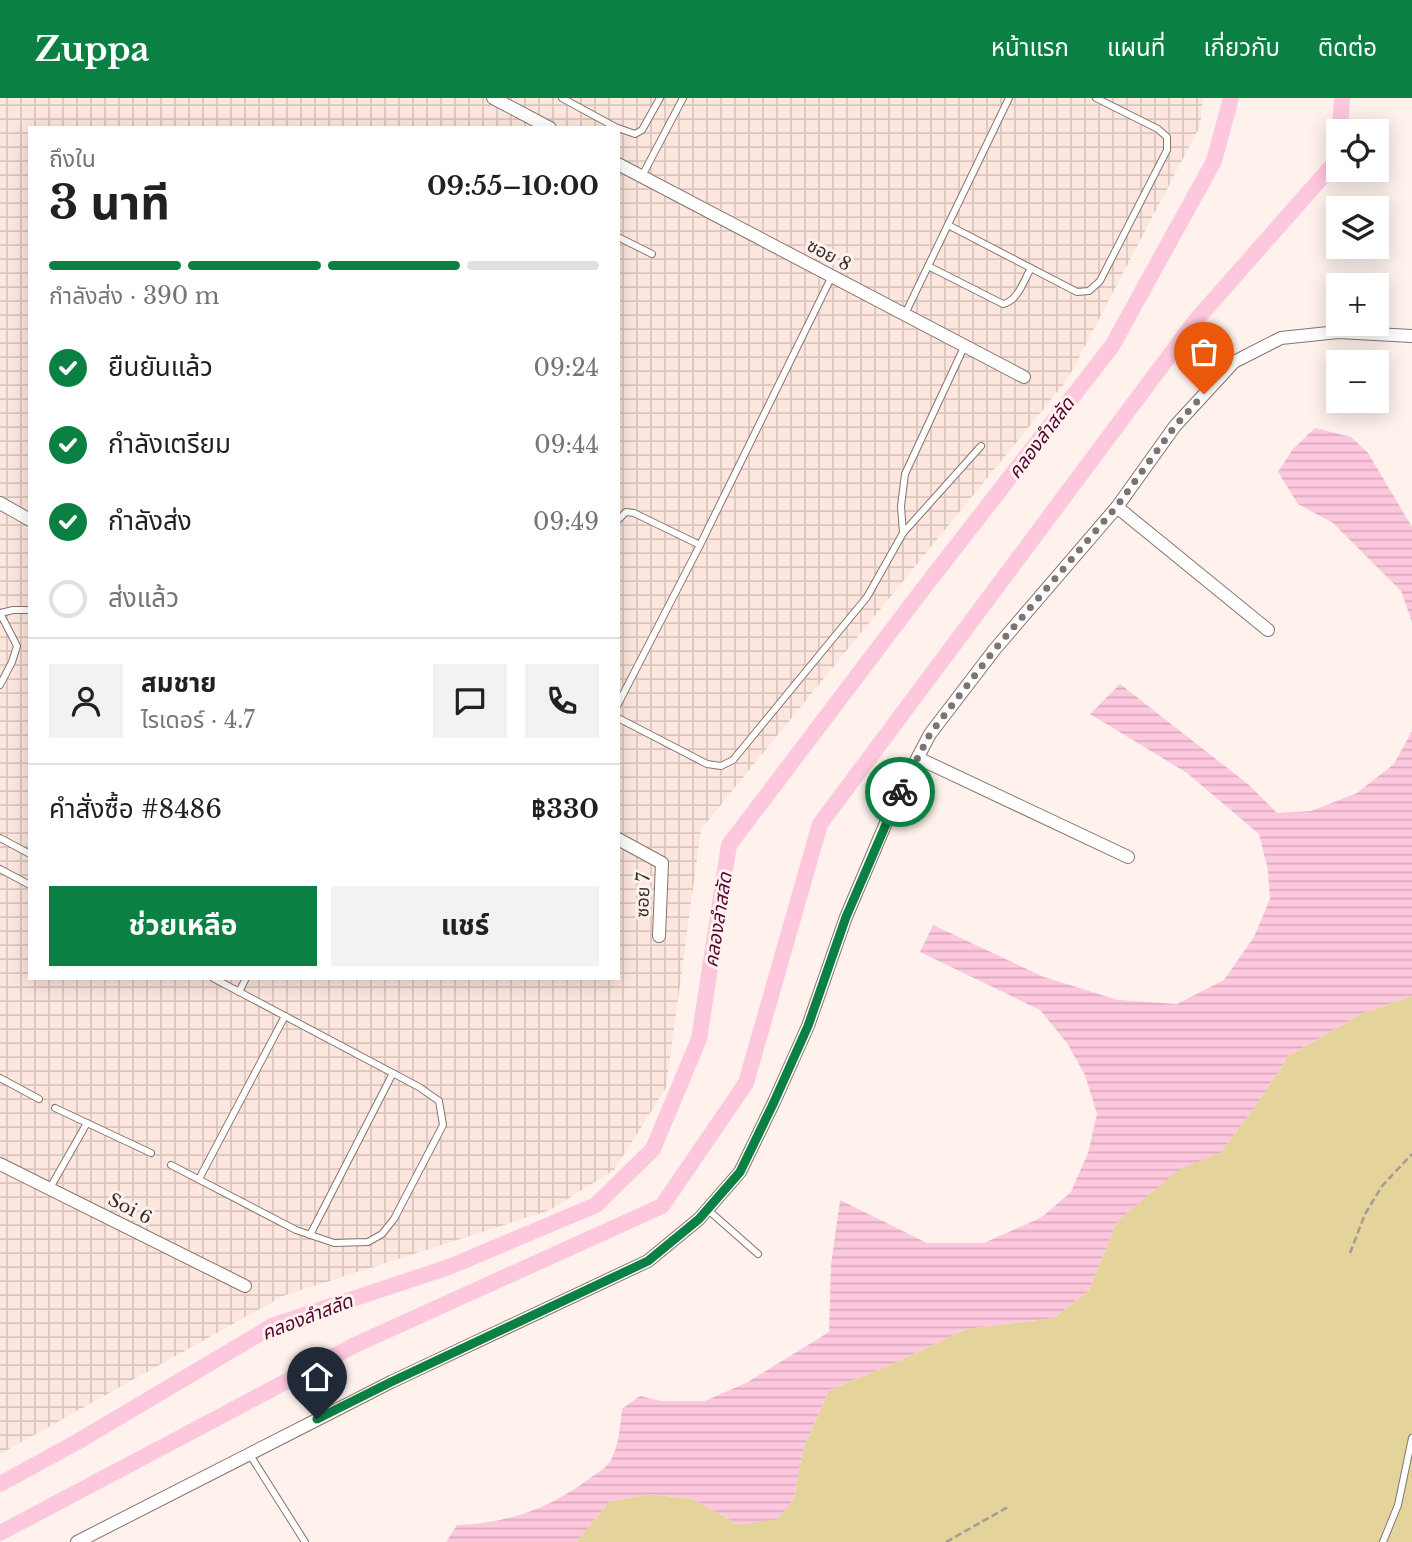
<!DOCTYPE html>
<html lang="th">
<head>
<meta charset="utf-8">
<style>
  body { margin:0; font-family:"Libre Baskerville","Noto Sans Thai",serif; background:#f2f2f2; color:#202124; height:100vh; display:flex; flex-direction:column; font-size:26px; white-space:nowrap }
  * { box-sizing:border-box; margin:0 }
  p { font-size:23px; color:#757577 }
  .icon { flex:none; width:38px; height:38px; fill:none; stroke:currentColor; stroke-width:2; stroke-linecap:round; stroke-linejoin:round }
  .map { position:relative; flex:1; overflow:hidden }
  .panel { position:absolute; left:28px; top:28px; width:592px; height:854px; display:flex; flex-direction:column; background:#fff; border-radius:0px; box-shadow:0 4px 18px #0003 }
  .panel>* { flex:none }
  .fabs { position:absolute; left:1326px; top:21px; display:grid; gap:14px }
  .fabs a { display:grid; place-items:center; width:63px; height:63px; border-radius:0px; background:#fff; box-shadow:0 4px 18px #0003; font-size:35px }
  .pin { position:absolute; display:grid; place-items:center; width:60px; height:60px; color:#fff; margin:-72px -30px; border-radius:50% 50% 50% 0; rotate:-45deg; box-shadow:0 0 7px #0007 }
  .pin .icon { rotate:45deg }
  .courier { position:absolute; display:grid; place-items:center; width:70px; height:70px; margin:-35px; border:5px solid #0b8043; border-radius:50%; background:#fff; color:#222; box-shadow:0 2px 9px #0007 }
  .head em { font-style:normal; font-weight:700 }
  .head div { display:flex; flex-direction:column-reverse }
  .head { display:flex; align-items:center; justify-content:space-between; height:119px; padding:0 21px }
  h1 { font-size:46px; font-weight:700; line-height:52px }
  .bar { display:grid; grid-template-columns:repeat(4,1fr); gap:10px 7px; align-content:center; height:84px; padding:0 21px }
  .bar i { height:9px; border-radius:5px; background:#e0e0e0 }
  .bar .selected { background:#0b8043 }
  .bar p { grid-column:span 4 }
  .line { display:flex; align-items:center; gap:18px; padding:0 21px; border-top:2px solid #e0e0e0 }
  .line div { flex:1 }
  .round { display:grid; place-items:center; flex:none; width:74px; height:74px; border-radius:0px; background:#f2f2f2 }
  ol { padding:0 21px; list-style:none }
  li { display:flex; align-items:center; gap:21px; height:77px }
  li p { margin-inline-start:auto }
  li .icon { padding:7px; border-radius:50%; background:#0b8043; color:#fff; stroke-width:4 }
  li:last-child { color:#757577 }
  li i { width:38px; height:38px; border:4px solid #e0e0e0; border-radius:50% }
  .action { display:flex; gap:14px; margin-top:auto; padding:14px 21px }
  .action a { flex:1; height:80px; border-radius:0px; background:#0b8043; color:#fff; font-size:28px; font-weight:700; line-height:80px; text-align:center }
  .action a+a { background:#f2f2f2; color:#202124 }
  header { display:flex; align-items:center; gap:42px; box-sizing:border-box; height:98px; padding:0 35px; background:#0b8043; color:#fff }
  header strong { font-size:33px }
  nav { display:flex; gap:38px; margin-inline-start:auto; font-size:24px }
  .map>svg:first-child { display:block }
  .industrial { fill:url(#industrial-grid); fill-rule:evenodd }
  .grass { fill:#e4d39b }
  .water { fill:url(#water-rules) }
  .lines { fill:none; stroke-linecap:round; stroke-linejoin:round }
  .canal { stroke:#fdc7de; stroke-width:16 }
  .lane-casing { stroke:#87746d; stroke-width:8 }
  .street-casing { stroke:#87746d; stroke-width:14 }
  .path { stroke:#a59a96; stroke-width:2.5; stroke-dasharray:7 3.5; stroke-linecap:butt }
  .lane { stroke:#fff; stroke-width:6 }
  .street { stroke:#fff; stroke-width:12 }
  .done { stroke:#7d7370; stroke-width:7; stroke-dasharray:0 12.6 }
  .route { stroke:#0b8043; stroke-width:9 }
  .labels { text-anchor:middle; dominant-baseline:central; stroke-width:6; stroke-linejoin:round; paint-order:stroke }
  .street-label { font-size:18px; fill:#372f2c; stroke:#fff2ed }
  .water-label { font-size:19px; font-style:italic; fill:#520533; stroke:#fff2ed }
</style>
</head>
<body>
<header>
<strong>Zuppa</strong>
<nav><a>หน้าแรก</a><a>แผนที่</a><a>เกี่ยวกับ</a><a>ติดต่อ</a></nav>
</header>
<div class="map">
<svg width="1412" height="1444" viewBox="0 0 1412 1444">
  <defs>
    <pattern id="industrial-grid" width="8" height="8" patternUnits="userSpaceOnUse" patternTransform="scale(1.75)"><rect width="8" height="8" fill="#fde6dd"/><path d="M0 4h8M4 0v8" fill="none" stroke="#d9c6be"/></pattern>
    <pattern id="water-rules" width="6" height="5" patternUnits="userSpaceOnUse" patternTransform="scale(1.75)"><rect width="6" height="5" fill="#fdc7de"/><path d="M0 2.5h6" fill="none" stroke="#d9abbf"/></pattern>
  </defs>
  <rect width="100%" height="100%" fill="#fff2ed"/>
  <path class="industrial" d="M0,0H1203L1200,28L1067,282L701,731L666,990L614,1072L550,1112L283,1198L0,1356ZM30,30H618V880H30Z"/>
  <polygon class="grass" points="1412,898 1412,1444 576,1444 609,1404 649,1396 693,1401 739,1427 794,1400 803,1351 829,1292 892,1266 966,1231 1054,1220 1089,1192 1117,1123 1180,1070 1221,1054 1259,1003 1288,958 1361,916"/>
  <g class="water">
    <polygon points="1315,330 1351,339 1368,355 1412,429 1412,524 1401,493 1333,425 1298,406 1278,374 1293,351"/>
    <path d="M1120,586L1249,687L1277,715L1311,713L1357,695L1394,666L1412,633V898L1361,916L1288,958L1259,1003L1221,1054L1180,1071L1117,1123L1089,1192L1054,1220L966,1231L892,1266L829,1292L803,1351L794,1400L778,1421L739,1427L693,1401L649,1396L609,1404L576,1444H446L457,1427C509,1425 548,1411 589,1381C595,1376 605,1371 610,1364C619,1348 620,1329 622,1311L640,1298L661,1303H705L746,1285L829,1234L831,1167L840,1102L927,1145H984L1042,1119L1071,1094L1088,1055L1097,1016L1085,977L1067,945L1040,912L920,854L933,827L1044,879L1118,902L1177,906L1224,882L1254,839L1270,801L1268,772L1259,736L1187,675L1090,616Z"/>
  </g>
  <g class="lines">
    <g class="canal">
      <polyline points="1340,33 1342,0"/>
      <polyline points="0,1386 77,1344 274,1227 449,1169 596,1107 653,1051 699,941 729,747 923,491 1112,248 1214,63 1231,0"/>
      <polyline points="0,1435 355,1247 662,1108 746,985 820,726 1196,222 1339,60"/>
    </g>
    <g class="lane-casing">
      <g id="lane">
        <polyline points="562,0 617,30"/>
        <polyline points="618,30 635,36 642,32 660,0"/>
        <polyline points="642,78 683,0"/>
        <polyline points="948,127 1077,194 1089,193 1100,183 1167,52 1167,39 1158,31 1096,0"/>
        <polyline points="618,139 652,156"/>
        <path d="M928,168L1003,206C1018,203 1024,182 1031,170"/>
        <polyline points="905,216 1009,0"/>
        <polyline points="618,422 626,414 634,415 700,447"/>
        <polyline points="903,435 981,348"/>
        <polyline points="0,587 12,564 17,548 0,515 13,512 30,512"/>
        <polyline points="618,606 700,447 832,178"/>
        <polyline points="618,620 707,666 721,668 733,662 867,499 903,435 901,408 905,376 965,247"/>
        <polyline points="0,740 30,756"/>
        <polyline points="0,771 30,787"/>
        <polyline points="239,894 246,880"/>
        <polyline points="0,980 39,1001"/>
        <polyline points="55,1010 151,1055"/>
        <polyline points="171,1067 296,1132 334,1145 368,1144 382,1136 394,1121 443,1027 439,1003 419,989 213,880"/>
        <polyline points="199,1081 285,918"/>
        <polyline points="50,1090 87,1025"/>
        <polyline points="707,1111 758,1156"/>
        <polyline points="310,1137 393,975"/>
        <polyline points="250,1357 305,1444"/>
        <polyline points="1383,1444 1398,1407 1412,1340"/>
      </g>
    </g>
    <g class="street-casing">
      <g id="street">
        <polyline points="493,0 550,30"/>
        <polyline points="618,66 1024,279"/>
        <polyline points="0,405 30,422"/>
        <polyline points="1117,409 1268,532"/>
        <polyline points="918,660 1128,759"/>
        <polyline points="618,741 662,765 659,838"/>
        <polyline points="0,1066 245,1188"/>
        <polyline points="77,1444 391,1284 648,1163 699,1121 740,1074 774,1004 808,928 846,819 897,699 930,636 995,551 1117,409 1175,328 1234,264 1281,240 1338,234 1412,238"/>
      </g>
    </g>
    <g class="path">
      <polyline points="1350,1155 1365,1116 1382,1088 1412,1056"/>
      <polyline points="946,1444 1008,1409"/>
    </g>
    <use href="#lane" class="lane"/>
    <use href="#street" class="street"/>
  </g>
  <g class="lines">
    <polyline class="done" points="900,694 930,636 995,551 1117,408 1175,328 1204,296"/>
    <polyline class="route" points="317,1321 391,1284 648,1163 699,1121 740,1074 774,1004 808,928 846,819 900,694"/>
  </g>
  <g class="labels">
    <g class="street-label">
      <text transform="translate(829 157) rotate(28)">ซอย 8</text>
      <text transform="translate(643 797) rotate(-88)">ซอย 7</text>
      <text transform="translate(130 1111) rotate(27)">Soi 6</text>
    </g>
    <g class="water-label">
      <text transform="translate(1041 340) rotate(-53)">คลองลำสลัด</text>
      <text transform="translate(718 822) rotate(-81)">คลองลำสลัด</text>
      <text transform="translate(307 1219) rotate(-21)">คลองลำสลัด</text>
    </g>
  </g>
</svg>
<div class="fabs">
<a><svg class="icon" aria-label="locate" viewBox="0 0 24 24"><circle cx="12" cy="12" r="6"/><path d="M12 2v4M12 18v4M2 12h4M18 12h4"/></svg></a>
<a><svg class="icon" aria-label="layers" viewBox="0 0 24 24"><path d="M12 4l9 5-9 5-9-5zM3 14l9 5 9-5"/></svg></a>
<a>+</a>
<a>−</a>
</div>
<div class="pin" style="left:1204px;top:296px;background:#ea580c"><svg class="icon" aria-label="bag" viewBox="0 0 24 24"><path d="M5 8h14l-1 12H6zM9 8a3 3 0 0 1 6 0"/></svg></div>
<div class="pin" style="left:317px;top:1321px;background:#1f2937"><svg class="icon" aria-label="home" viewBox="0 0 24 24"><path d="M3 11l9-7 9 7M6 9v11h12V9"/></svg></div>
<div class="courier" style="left:900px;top:694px"><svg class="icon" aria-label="bike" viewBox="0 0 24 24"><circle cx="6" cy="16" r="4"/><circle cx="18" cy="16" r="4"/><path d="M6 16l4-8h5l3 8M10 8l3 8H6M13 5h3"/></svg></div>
<section class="panel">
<div class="head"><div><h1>3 นาที</h1><p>ถึงใน</p></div><em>09:55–10:00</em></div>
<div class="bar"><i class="selected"></i><i class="selected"></i><i class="selected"></i><i></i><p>กำลังส่ง · 390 m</p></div>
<ol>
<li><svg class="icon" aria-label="check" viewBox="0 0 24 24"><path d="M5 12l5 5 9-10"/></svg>ยืนยันแล้ว<p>09:24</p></li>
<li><svg class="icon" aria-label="check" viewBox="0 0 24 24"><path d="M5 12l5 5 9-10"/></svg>กำลังเตรียม<p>09:44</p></li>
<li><svg class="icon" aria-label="check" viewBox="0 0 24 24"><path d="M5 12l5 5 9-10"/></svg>กำลังส่ง<p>09:49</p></li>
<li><i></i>ส่งแล้ว</li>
</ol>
<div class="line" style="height:126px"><a class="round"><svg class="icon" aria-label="person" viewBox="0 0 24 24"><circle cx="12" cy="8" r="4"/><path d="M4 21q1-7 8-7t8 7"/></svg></a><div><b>สมชาย</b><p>ไรเดอร์ · 4.7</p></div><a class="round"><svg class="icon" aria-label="chat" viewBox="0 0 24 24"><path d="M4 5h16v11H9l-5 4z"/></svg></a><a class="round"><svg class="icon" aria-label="phone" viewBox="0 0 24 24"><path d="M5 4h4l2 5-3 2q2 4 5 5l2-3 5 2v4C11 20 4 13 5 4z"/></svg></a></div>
<div class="line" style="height:91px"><div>คำสั่งซื้อ #8486</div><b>฿330</b></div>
<div class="action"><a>ช่วยเหลือ</a><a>แชร์</a></div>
</section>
</div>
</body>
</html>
